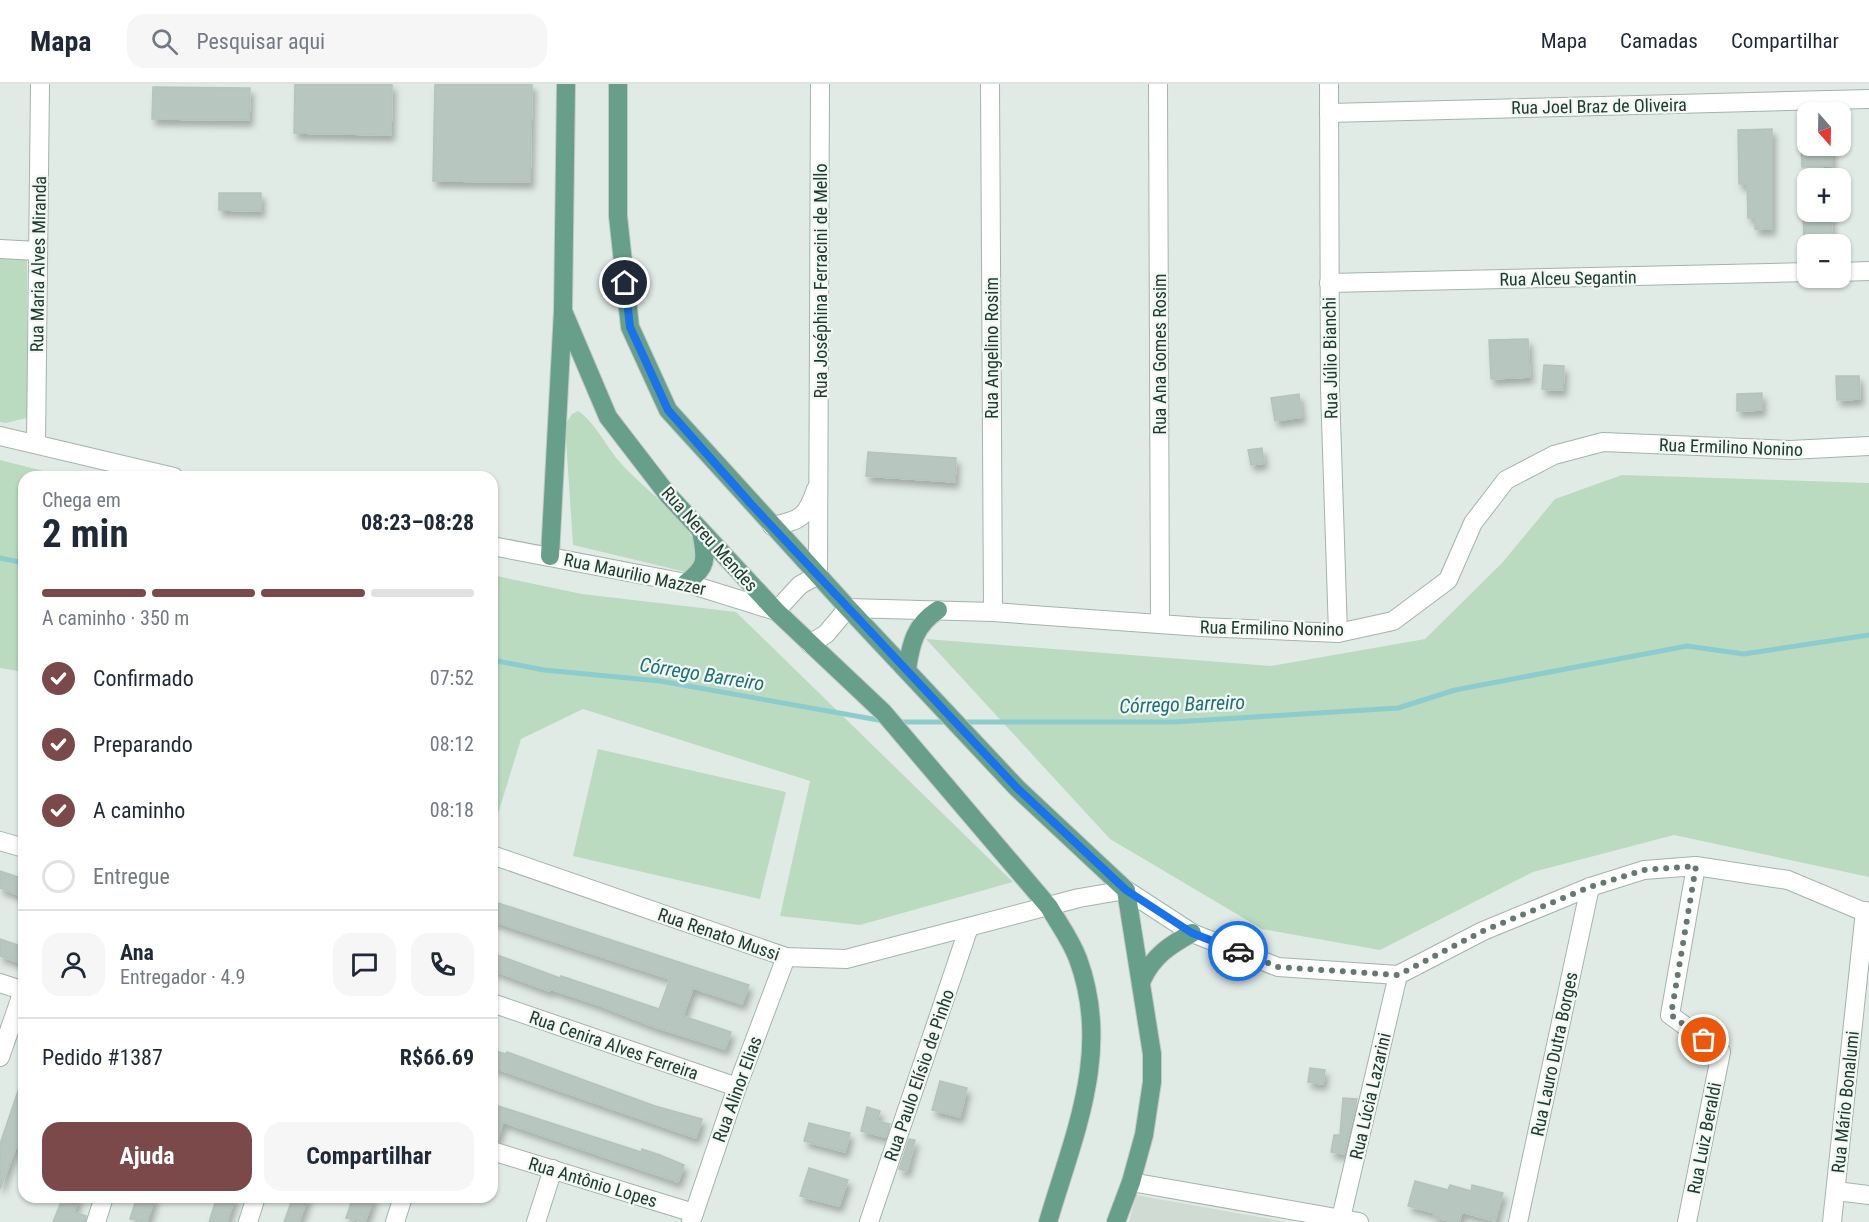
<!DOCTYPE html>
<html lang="pt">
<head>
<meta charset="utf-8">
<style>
  body { margin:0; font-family:"Roboto Condensed",sans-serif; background:#f6f6f7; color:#1f2937; height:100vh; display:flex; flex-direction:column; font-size:22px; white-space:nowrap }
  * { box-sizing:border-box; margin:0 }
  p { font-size:20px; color:#747a83 }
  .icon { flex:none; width:33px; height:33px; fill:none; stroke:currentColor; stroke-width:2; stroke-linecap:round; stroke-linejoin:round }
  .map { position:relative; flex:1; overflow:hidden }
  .side { position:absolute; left:18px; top:387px; width:480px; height:732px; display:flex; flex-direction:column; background:#fff; border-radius:18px; box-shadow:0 2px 4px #0004 }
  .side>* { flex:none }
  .needle { width:39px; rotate:160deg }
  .buttons { position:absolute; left:1797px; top:18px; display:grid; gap:12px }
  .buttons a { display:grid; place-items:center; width:54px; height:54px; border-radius:12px; background:#fff; box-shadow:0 2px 4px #0004; font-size:30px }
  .pin { position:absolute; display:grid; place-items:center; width:51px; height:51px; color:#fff; margin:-26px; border:3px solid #fff; border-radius:50%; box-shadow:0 2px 6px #0007 }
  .courier { position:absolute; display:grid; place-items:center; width:60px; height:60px; margin:-30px; border:4px solid #1a73e8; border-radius:50%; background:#fff; color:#222; box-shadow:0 2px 8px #0007 }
  .head em { font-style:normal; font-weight:700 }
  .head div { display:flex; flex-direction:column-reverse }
  .head { display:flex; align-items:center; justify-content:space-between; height:102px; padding:0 24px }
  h1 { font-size:39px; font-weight:700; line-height:45px }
  .bar { display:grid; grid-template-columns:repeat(4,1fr); gap:9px 6px; align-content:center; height:72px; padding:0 24px }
  .bar i { height:8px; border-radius:4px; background:#e0e1e3 }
  .bar .selected { background:#7b4949 }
  .bar p { grid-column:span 4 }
  .line { display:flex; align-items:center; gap:15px; padding:0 24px; border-top:2px solid #e0e1e3 }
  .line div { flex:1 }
  .round { display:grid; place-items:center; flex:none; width:63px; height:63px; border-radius:18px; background:#f6f6f7 }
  ol { padding:0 24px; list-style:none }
  li { display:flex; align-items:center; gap:18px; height:66px }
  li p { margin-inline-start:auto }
  li .icon { padding:6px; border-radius:50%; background:#7b4949; color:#fff; stroke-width:4 }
  li:last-child { color:#747a83 }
  li i { width:33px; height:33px; border:3px solid #e0e1e3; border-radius:50% }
  .primary-button { display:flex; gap:12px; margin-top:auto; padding:12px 24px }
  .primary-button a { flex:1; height:69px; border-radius:18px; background:#7b4949; color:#fff; font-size:24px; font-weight:700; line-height:69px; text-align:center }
  .primary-button a+a { background:#f6f6f7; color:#1f2937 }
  header { display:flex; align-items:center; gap:36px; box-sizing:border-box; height:84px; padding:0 30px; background:#fff; border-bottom:2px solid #e0e1e3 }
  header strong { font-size:28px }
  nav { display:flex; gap:33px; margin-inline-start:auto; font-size:21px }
  .search { width:420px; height:54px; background:#f6f6f7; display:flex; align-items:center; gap:15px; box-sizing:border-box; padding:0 21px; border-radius:18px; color:#747a83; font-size:22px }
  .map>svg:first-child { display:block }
  .built { fill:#d0dbd4 }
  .green { fill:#bbdbc0 }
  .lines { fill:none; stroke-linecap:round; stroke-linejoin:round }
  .stream { stroke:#8cccce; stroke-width:5 }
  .building { fill:#b7c6be; stroke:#b4c4bc; stroke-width:1.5; filter:url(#shadow) }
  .minor-casing { stroke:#a4b3ac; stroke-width:20 }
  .major-casing { stroke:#c1c8c6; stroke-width:20 }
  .minor { stroke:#fff; stroke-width:18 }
  .major { stroke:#689f8a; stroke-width:18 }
  .done { stroke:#657971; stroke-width:6; stroke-dasharray:0 10.8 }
  .route { stroke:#1a73e8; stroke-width:8 }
  .labels { text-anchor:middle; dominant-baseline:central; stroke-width:4.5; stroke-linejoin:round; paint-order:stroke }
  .street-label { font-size:18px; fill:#223b32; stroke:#f2f8f4 }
  .water-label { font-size:20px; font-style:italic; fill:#1f7074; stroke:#f2f8f4 }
</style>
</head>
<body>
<header>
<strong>Mapa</strong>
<div class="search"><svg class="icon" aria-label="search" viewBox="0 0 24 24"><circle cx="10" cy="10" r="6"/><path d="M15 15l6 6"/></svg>Pesquisar aqui</div>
<nav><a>Mapa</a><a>Camadas</a><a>Compartilhar</a></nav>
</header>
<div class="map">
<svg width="1869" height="1138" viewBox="0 0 1869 1138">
  <defs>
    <filter id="shadow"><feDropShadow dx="3.5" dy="6" stdDeviation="3" flood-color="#0004"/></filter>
  </defs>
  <rect width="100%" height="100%" fill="#e1ebe6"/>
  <polygon class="built" points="1136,1111 1287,1138 1129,1138"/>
  <g class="green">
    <polygon points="0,171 27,173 27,334 6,339 0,338"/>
    <path d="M578,327C596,339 605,361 619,377C644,407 694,437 701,475L690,489L573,461L565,341L572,330Z"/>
    <polygon points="0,376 67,393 24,393 24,588 0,584"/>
    <polygon points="1622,391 1869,399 1869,793 1674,751 1533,788 1380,866 1262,845 1110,755 926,555 1271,582 1425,555 1502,479 1555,415"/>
    <polygon points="492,491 582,510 736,528 1013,798 860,841 780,832 810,697 583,625 521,655 496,736 492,735"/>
    <polygon points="598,665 786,708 760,815 573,772"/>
  </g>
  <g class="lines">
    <g class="stream">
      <polyline points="0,474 24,479"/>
      <polyline points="492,576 544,586 660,597 884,637"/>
      <polyline points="896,638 950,638"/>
      <polyline points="962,638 1174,638 1398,624 1455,606 1687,562 1744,570 1869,551"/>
    </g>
  </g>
  <g class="building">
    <polygon points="295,0 392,0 391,51 294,49"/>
    <polygon points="435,0 532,0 530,98 433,97"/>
    <polygon points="153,3 250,4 249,36 152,35"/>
    <polygon points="1772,45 1772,145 1755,145 1755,134 1748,134 1747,100 1739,100 1738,46"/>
    <polygon points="1801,62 1832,62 1832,82 1802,83"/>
    <polygon points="219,109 261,109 261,127 219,126"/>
    <polygon points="1803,128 1831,128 1832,155 1804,156"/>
    <polygon points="1528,255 1530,293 1491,295 1489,256"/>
    <polygon points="1544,281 1564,282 1563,306 1542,305"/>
    <polygon points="1836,292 1859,292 1860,315 1837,316"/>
    <polygon points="1762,309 1762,326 1737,327 1737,310"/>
    <polygon points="1299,310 1302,333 1275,337 1271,314"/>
    <polygon points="1262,364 1264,379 1251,381 1248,366"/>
    <polygon points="868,368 956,374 955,398 866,392"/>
    <polygon points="0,787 24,795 24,813 0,804"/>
    <polygon points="492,817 749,901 742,920 693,904 683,932 731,948 725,965 655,943 599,921 550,905 549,907 492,886 492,869 560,894 561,892 659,925 670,895 492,837"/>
    <polygon points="0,855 24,863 24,880 0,872"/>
    <polygon points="492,966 506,970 507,968 655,1022 702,1035 696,1054 492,983"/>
    <polygon points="1310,984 1325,986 1323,1000 1308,998"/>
    <polygon points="940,997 967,1004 960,1033 932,1026"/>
    <polygon points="21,998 24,998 24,1043 0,1105 0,1060"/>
    <polygon points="1343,1014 1357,1015 1344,1070 1331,1068 1334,1051 1340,1051"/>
    <polygon points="492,1020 641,1068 642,1065 660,1071 684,1081 678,1098 503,1038 497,1057 492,1056"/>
    <polygon points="867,1023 880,1027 877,1037 890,1040 886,1053 861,1047"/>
    <polygon points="809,1039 850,1049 845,1068 804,1057"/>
    <polygon points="909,1055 915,1056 907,1087 899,1085"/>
    <polygon points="809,1084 848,1096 839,1122 800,1112"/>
    <polygon points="1415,1097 1448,1106 1450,1101 1471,1107 1472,1101 1503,1109 1495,1137 1462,1128 1459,1138 1452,1138 1434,1133 1435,1129 1408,1122"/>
    <polygon points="63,1113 79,1113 74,1128 86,1132 85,1138 53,1138"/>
    <polygon points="137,1113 155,1113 147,1138 130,1135"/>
    <polygon points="217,1113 235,1113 227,1138 209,1138"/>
    <polygon points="293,1113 308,1113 299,1138 284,1138"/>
    <polygon points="353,1113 374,1113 365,1138 346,1134"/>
  </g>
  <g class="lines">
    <g class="minor-casing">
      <g id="minor">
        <polyline points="990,0 993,528"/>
        <polyline points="1158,0 1160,539"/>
        <polyline points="1329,0 1330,305 1338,549"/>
        <polyline points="1329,29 1869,15"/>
        <polyline points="0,165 38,167"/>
        <polyline points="1840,188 1869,187"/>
        <polyline points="1329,199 1808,188"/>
        <polyline points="0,352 174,393"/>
        <polyline points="36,359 40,0"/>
        <path d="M772,442C800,437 807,433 816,405"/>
        <polyline points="492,462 686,499 776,527 800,501 818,491 820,0"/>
        <polyline points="810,560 826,550 848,524 993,528 1201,543 1338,549 1393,537 1448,496 1473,439 1506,396 1554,371 1603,358 1790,366 1869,362"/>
        <polyline points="0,757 24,764"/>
        <polyline points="492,771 786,873 846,875 1079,814 1126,806 1192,849 1278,883 1398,891 1483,847 1590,803 1644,786 1696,782 1788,796 1869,830"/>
        <polyline points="0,899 24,907"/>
        <polyline points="492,919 737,1003"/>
        <polyline points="0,973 23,907"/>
        <polyline points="492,1067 694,1129"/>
        <polyline points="1131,1098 1359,1138"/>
        <polyline points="1836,1107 1869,1111"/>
        <polyline points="1341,1134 1398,891"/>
        <polyline points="96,1138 104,1113"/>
        <polyline points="248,1138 256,1113"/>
        <polyline points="395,1138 403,1113"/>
        <polyline points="536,1138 553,1085"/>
        <polyline points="691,1138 737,1003 786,873"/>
        <polyline points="869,1138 969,843"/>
        <polyline points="1518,1138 1590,803"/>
        <polyline points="1687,1138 1721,968 1670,931 1696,782"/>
        <polyline points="1832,1138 1865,827"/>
      </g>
    </g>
    <g class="major-casing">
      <g id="major">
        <polyline points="618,0 618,132 630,243 668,326 848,524 1017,704 1126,806 1152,970 1152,998 1144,1051 1131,1098 1116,1138"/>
        <path d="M563,227L608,333L668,411L776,527L883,628L1049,823C1059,840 1071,856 1078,875C1112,967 1074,1050 1048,1138"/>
        <polyline points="550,472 563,227 566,0"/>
        <path d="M686,499C709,482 706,474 701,447"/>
        <path d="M907,585C911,559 915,541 938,526"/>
        <path d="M1142,896C1153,872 1170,861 1192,849"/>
      </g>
    </g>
    <use href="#minor" class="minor"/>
    <use href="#major" class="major"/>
  </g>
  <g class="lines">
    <polyline class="done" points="1238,867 1278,883 1398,891 1483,847 1590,803 1644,786 1696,782 1671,931 1704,956"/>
    <polyline class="route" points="625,199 630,243 668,326 751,420 1017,704 1126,806 1192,849 1238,867"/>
  </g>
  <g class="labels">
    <g class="street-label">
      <text transform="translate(1599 22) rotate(-1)">Rua Joel Braz de Oliveira</text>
      <text transform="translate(38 180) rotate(-89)">Rua Maria Alves Miranda</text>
      <text transform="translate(1568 194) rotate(-1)">Rua Alceu Segantin</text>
      <text transform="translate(820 197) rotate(-90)">Rua Joséphina Ferracini de Mello</text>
      <text transform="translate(991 264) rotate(-90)">Rua Angelino Rosim</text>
      <text transform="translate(1159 270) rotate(-90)">Rua Ana Gomes Rosim</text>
      <text transform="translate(1330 274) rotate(-91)">Rua Júlio Bianchi</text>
      <text transform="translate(1731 363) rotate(2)">Rua Ermilino Nonino</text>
      <text transform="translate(710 455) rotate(48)">Rua Nereu Mendes</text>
      <text transform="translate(635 490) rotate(12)">Rua Maurilio Mazzer</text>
      <text transform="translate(1272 544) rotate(1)">Rua Ermilino Nonino</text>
      <text transform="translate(719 850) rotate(19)">Rua Renato Mussi</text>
      <text transform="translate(614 961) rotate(19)">Rua Cenira Alves Ferreira</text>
      <text transform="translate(1554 970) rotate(-78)">Rua Lauro Dutra Borges</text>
      <text transform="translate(919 991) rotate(-71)">Rua Paulo Elísio de Pinho</text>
      <text transform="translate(737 1005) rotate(-70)">Rua Alinor Elias</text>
      <text transform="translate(1370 1012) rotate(-77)">Rua Lúcia Lazarini</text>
      <text transform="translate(1845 1018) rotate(-84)">Rua Mário Bonalumi</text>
      <text transform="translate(1704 1054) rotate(-79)">Rua Luiz Beraldi</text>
      <text transform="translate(593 1098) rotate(17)">Rua Antônio Lopes</text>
    </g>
    <g class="water-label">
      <text transform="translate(702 590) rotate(9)">Córrego Barreiro</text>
      <text transform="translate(1182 620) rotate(-2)">Córrego Barreiro</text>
    </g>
  </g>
</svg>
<div class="buttons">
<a><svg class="needle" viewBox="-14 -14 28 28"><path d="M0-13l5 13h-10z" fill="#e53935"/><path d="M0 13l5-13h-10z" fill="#747a83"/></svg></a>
<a>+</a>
<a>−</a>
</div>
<div class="pin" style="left:1704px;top:956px;background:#ea580c"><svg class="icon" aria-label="bag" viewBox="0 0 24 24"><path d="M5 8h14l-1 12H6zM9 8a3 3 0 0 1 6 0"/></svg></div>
<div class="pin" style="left:625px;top:199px;background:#1f2937"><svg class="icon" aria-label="home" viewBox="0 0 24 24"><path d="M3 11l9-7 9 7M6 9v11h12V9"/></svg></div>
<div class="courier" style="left:1238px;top:867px"><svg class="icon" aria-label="car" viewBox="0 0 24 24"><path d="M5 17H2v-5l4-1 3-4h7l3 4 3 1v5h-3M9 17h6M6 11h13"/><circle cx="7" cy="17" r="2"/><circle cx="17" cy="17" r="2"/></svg></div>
<section class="side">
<div class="head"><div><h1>2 min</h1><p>Chega em</p></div><em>08:23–08:28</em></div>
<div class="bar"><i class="selected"></i><i class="selected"></i><i class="selected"></i><i></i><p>A caminho · 350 m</p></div>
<ol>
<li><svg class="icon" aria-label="check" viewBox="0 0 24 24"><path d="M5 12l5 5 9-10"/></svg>Confirmado<p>07:52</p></li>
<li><svg class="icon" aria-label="check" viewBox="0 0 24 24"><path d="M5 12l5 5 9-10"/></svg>Preparando<p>08:12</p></li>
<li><svg class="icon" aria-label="check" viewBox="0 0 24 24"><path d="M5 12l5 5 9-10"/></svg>A caminho<p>08:18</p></li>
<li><i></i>Entregue</li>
</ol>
<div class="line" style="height:108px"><a class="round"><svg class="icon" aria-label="person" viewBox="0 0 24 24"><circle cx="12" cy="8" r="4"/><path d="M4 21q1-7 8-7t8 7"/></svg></a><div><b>Ana</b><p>Entregador · 4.9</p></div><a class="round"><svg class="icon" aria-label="chat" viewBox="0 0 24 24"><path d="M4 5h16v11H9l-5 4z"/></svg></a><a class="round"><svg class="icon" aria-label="phone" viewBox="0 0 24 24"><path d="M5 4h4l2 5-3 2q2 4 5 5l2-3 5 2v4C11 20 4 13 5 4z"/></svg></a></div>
<div class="line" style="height:78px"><div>Pedido #1387</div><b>R$66.69</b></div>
<div class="primary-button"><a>Ajuda</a><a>Compartilhar</a></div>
</section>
</div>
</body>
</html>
